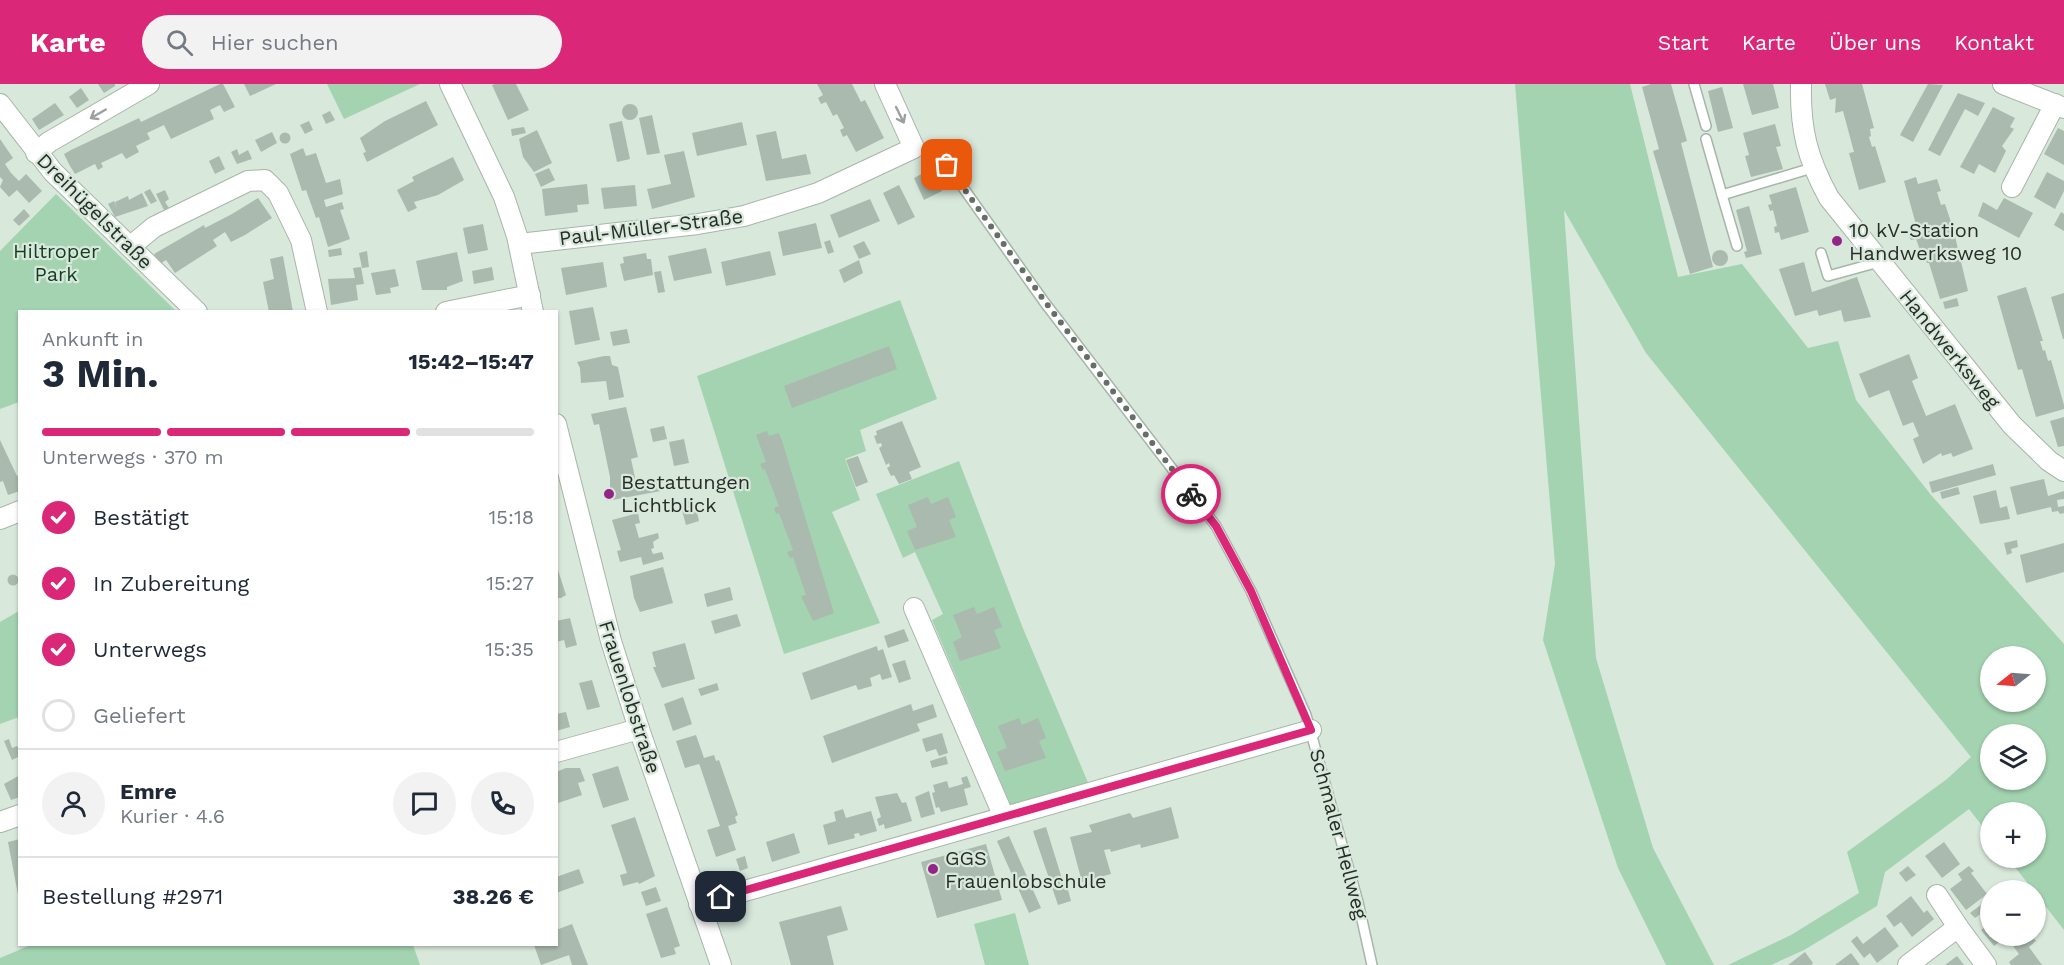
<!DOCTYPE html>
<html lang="de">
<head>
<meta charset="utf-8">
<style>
  body { margin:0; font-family:"Work Sans",sans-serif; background:#f2f2f3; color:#1f2937; height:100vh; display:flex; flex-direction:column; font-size:22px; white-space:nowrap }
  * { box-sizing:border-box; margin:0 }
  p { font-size:20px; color:#747a83 }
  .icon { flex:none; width:33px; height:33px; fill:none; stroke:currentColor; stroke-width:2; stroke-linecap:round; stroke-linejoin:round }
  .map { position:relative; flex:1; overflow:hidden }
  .details { position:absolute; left:18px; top:226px; width:540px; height:636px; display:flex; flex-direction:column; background:#fff; border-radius:0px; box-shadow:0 2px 4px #0004 }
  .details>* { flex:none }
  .needle { width:39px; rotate:253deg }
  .fabs { position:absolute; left:1980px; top:562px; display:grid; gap:12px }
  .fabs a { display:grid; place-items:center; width:66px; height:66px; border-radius:50%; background:#fff; box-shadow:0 2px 4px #0004; font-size:30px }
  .pin { position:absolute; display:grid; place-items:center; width:51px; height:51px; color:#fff; margin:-26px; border-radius:12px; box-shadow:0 3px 9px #0006 }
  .courier { position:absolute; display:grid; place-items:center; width:60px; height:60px; margin:-30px; border:4px solid #db2777; border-radius:50%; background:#fff; color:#222; box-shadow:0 2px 8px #0007 }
  .overview em { font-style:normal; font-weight:700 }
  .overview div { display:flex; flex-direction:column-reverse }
  .overview { display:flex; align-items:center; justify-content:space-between; height:102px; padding:0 24px }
  h1 { font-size:39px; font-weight:700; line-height:45px }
  .bar { display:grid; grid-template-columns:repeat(4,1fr); gap:9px 6px; align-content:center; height:72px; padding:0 24px }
  .bar i { height:8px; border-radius:4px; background:#e0e1e3 }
  .bar .current { background:#db2777 }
  .bar p { grid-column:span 4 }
  .line { display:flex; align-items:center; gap:15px; padding:0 24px; border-top:2px solid #e0e1e3 }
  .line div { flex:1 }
  .round { display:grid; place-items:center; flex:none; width:63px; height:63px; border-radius:32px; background:#f2f2f3 }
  ol { padding:0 24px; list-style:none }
  li { display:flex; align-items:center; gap:18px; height:66px }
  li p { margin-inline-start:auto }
  li .icon { padding:6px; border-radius:50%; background:#db2777; color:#fff; stroke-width:4 }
  li:last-child { color:#747a83 }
  li i { width:33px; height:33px; border:3px solid #e0e1e3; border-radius:50% }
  header { display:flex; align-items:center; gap:36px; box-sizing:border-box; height:84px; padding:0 30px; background:#db2777; color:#fff }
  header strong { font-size:28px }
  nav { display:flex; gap:33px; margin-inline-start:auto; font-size:21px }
  .search { width:420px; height:54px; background:#f2f2f3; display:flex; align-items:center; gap:15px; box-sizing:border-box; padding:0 21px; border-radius:33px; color:#747a83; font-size:22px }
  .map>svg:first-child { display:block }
  .green { fill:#a3d3b0; fill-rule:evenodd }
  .building { fill:#aabaae }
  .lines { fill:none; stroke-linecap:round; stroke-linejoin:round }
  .service-casing { stroke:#a6b6aa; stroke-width:12 }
  .minor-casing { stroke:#a6b6aa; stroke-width:22 }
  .service { stroke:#fff; stroke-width:9 }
  .minor { stroke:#fff; stroke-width:20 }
  .oneway { stroke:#9ea09e }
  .done { stroke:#656e67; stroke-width:6; stroke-dasharray:0 10.8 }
  .route { stroke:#db2777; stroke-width:8 }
  .poi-dot { fill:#932586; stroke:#d8e8db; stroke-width:2 }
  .labels { text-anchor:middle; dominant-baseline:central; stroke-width:4.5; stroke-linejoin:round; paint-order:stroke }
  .street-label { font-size:20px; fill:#272d28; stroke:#d8e8db }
  .poi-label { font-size:20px; fill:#272d28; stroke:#d8e8db; text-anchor:start }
  .park-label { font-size:20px; fill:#123f23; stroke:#d8e8db }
</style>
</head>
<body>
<header>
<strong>Karte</strong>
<div class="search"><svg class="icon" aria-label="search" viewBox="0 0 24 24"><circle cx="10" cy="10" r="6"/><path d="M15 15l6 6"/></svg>Hier suchen</div>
<nav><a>Start</a><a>Karte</a><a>Über uns</a><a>Kontakt</a></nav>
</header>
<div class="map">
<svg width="2064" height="881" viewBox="0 0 2064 881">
  <rect width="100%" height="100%" fill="#d8e8db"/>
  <g class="green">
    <polygon points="327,0 420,0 344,35"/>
    <path d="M1515,0H1630L1678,193L1742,180L1808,264L1838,257L1856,316L1931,411L2064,560V846L2008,774H2036V729H1990V752L1969,725L1885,788L1877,822L1804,866L1771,881H1728L1791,851L1859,809L1847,768L1947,695L1971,673L1646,269L1564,126L1596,574L1653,764L1714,881H1666L1618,784L1543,556L1555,480ZM1990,573H2036V618H1990ZM1990,651H2036V696H1990Z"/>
    <polygon points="56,110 177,228 20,228 19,318 0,325 0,167"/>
    <polygon points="900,216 937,315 860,346 866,367 845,375 860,416 832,428 880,539 784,570 697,292"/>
    <polygon points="959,377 1022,542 1089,701 1018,722 1010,720 932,536 943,530 915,468 903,474 876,410"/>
    <polygon points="19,527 19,633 0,640 0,538"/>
    <polygon points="1015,829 1029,881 985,881 974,840"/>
    <polygon points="31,861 413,861 420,881 0,881 0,874"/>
  </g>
  <g class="building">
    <polygon points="98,0 115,0 115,2 104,9"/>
    <polygon points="220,0 223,0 235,23 224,28 220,21 210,26 214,35 171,55 164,41 147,49 150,55 136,62 139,68 126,75 122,69 101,79 103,83 98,86 95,80 75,90 70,82 64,70 71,66 139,34 141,38"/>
    <polygon points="244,0 276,0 250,12"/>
    <polygon points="495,0 516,0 529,26 508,36 492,1"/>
    <polygon points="817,0 852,0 861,18 865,16 884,54 856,68 847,51 843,53 840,46 844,44 837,30 833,32 826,18 821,20 818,14 823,11"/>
    <polygon points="1651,0 1671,0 1687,57 1681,59 1713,183 1690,190 1653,67 1659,65 1642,3"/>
    <polygon points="1743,0 1773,0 1779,24 1752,31"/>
    <polygon points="1825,0 1862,0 1874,44 1870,45 1871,52 1869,53 1872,63 1875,62 1886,98 1859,106 1849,69 1854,68 1843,27 1835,29 1836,14 1830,16"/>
    <polygon points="1928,0 1943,1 1913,58 1900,51"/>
    <polygon points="1722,3 1733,44 1718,48 1708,7"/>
    <polygon points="81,4 89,16 77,24 69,13"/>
    <polygon points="1958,9 1985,19 1978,32 1965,25 1940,72 1928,66"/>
    <polygon points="426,17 438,41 367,78 363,69 366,68 360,54 385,37"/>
    <polygon points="55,19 64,31 39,46 32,35"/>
    <circle cx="630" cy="28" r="8"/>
    <polygon points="1993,23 2015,34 2010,43 2014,45 2002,62 2006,67 1995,89 1979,80 1974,90 1960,83"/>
    <polygon points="330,27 335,36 326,40 322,31"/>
    <polygon points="652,31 660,69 647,71 639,34"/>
    <polygon points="309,37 313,46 305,50 300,41"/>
    <polygon points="622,37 630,75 617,78 609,40"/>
    <polygon points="742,38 747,61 697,72 692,49"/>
    <polygon points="1775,40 1781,62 1776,63 1783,85 1751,93 1745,72 1749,71 1743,49"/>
    <polygon points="524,43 526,49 512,52 511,45"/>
    <polygon points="2058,44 2064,47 2064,81 2044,70"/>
    <polygon points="537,46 552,79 534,88 523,73 519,55"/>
    <polygon points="776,47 782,75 806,70 811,90 766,97 756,51"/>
    <polygon points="272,48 277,59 261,68 255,56"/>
    <circle cx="285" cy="54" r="5.5"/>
    <polygon points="0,55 13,74 5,80 11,89 19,97 26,90 42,107 29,119 17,106 9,113 0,103 3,96 0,93"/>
    <polygon points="303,64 306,72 316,69 326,99 340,95 343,110 324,116 326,123 342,118 344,125 340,126 350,155 328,163 319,133 316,134 306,106 302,107 290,70"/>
    <polygon points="237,65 239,71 248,66 252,75 237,80 231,68"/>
    <polygon points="684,67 695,113 652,125 647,105 671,100 664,71"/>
    <polygon points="219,72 225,85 215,90 209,77"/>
    <polygon points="453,73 464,96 438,111 414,118 417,124 408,128 397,106 414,97 412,93"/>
    <polygon points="549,84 555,96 541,103 535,90"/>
    <polygon points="931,85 942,107 924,116 914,94"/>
    <polygon points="2047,88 2064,97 2064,107 2055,125 2034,113"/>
    <polygon points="1916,93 1918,100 1937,95 1941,107 1937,108 1941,121 1945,120 1953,144 1968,207 1940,215 1929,179 1927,179 1924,172 1915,172 1915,168 1920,166 1916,155 1911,156 1909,152 1918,148 1904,97"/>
    <polygon points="587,100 589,120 577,121 578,128 545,132 542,105"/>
    <polygon points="635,101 637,122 604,125 601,104"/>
    <polygon points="899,101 915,133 898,141 883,109"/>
    <polygon points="1796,103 1809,148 1781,156 1779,148 1775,149 1774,143 1777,142 1773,126 1770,127 1768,121 1772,120 1769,111"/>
    <polygon points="150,105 157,117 151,120 144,108"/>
    <polygon points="165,106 169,115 165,118 169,124 164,126 156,110"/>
    <polygon points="142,109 148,122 115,133 108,120 114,117 117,124 115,118 128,112 129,116"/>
    <polygon points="258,114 272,134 245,151 231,158 225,148 213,156 217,162 175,189 166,176 160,180 154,170 204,141 205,144 232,130"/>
    <polygon points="2004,114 2033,129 2019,154 1978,132 1983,118 1997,126"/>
    <polygon points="870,115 880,137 839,154 830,131"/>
    <polygon points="1749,122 1762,170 1746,174 1744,168 1747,167 1736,126"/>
    <polygon points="24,125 30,132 19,142 13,136"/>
    <polygon points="2061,128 2064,130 2064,147 2054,141"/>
    <polygon points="816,139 822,164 783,172 778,148"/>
    <polygon points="483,140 488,166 468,170 463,144"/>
    <polygon points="830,156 834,168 828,170 824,158"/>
    <polygon points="864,157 871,170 859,175 853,162"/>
    <polygon points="341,164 342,171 329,173 328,166"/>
    <polygon points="706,164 712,189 674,197 668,172"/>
    <circle cx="1720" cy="174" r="8"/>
    <polygon points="367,167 369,183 362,184 359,169"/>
    <polygon points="770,167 776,191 726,202 721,178"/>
    <polygon points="457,168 463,197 447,203 447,206 422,206 416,177"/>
    <polygon points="646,169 647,175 651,175 653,191 624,197 620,180 624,179 623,173"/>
    <polygon points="283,172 293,228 269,228 263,198 274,195 270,175"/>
    <polygon points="859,176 863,189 844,199 839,186"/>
    <polygon points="603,178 607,203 566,211 561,184"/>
    <polygon points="1804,178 1812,208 1857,193 1871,233 1844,238 1841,226 1819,232 1817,226 1795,232 1779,185"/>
    <polygon points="361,183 364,200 356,201 358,216 331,221 328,195 355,194 353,184"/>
    <polygon points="492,183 494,196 474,200 472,187"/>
    <polygon points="395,185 399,202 390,204 391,209 376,211 371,189"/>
    <polygon points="661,187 665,208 658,209 654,188"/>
    <polygon points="2026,203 2043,257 2040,257 2043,267 2045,266 2048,277 2051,276 2064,321 2064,325 2036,333 2022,285 2018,286 1997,212"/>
    <polygon points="2064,209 2064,255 2063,255 2051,213"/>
    <polygon points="1957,214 1959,222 1945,225 1943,218"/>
    <polygon points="593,223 600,256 575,261 569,227"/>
    <polygon points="627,245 630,259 613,262 610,248"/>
    <polygon points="889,262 897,285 792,324 784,302"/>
    <polygon points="1909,270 1918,294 1912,297 1926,332 1955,320 1973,365 1953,373 1951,369 1942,372 1941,369 1923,380 1913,355 1919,352 1913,338 1903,342 1889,306 1869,314 1859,290"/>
    <polygon points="604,272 610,272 612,281 618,283 624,313 609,316 606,297 581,299 580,284 577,278"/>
    <polygon points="626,323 638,373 631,375 636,398 658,394 661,407 607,417 605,405 610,404 610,393 599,340 594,341 591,330"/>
    <polygon points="2064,333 2064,362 2058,363 2050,337"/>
    <polygon points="902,337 921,383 909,388 912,395 899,400 894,391 891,392 887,384 890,382 889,379 886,381 879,364 882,362 881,359 877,360 874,352 877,351 876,347"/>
    <polygon points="664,342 667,355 653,358 650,345"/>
    <polygon points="767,347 769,352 779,349 783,360 834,529 813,537 801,512 806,511 793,473 790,474 787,468 793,466 779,429 776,430 774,424 779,422 765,385 763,386 760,380 766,378 756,351"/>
    <polygon points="684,355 689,379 674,382 669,358"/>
    <polygon points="0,356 17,392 20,391 20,407 8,411 3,397 0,398"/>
    <polygon points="858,372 868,398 856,403 846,376"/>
    <polygon points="1993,380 1996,391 1932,409 1929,398"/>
    <polygon points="2044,395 2048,412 2064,407 2064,415 2057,416 2058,423 2064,422 2064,429 2060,430 2058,427 2052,428 2051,423 2017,431 2010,403"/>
    <polygon points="1958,403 1960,410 1942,415 1940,408"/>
    <polygon points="1996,406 2000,424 2007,422 2010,435 1980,440 1973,412"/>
    <polygon points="928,413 931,420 948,413 956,433 949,436 956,453 915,466 907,447 917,443 908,421"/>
    <polygon points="694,416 699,437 686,441 680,419"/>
    <polygon points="638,429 640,439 635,440 639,454 658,449 659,454 653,458 654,464 651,465 653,470 662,468 664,475 643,481 641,473 620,478 617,467 621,466 612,436"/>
    <polygon points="2017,456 2018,463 2011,465 2012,469 2007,471 2004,459"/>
    <polygon points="2064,459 2064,488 2026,499 2020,471"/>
    <polygon points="556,480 566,511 561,514 556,514"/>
    <polygon points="663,483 673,519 640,528 634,514 630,492"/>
    <circle cx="13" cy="496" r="5.5"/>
    <polygon points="730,503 733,516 707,523 704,510"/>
    <polygon points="974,523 977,530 994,523 1002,543 994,546 1001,564 960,577 953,558 962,553 953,531"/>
    <polygon points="737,530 741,542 715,550 711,537"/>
    <polygon points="570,534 577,561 566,564 564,556 556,558 556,537"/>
    <polygon points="904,545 909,557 888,564 884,552"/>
    <polygon points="685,559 695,595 662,604 653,583 656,583 652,568"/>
    <polygon points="877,562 878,567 883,565 892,593 882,596 880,590 870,594 872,602 858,606 856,601 811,616 802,589"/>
    <polygon points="905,576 911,595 899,599 892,580"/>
    <polygon points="592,596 600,623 587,626 579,599"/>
    <polygon points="717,599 719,606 701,612 698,605"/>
    <polygon points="683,613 692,640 673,647 664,620"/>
    <polygon points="911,620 913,627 933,620 937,633 917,640 920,647 832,679 823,652"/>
    <polygon points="566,628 570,643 556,647 556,630"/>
    <polygon points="1019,634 1022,641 1038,634 1046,654 1039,657 1046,674 1005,687 997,668 1007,664 998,642"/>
    <polygon points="942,649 948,669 939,672 936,665 926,668 922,655"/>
    <polygon points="696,651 704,674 714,671 716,677 719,676 738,731 735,733 737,739 728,742 736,766 716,773 707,746 720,742 700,682 699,680 685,684 676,657"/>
    <polygon points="9,655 12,664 17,662 20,668 20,672 12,676 4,657"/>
    <polygon points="946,672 948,680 932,684 930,677"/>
    <polygon points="618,682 629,716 603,724 592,690"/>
    <polygon points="566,684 580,684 585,697 578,699 582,711 558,719 556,688"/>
    <polygon points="20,691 20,713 11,716 4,700"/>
    <polygon points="967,692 971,703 964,705 968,721 941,728 939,723 936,724 932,709 935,708 933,701 947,697 949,704 963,700 961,694"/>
    <polygon points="929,707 935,730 921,734 915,713"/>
    <polygon points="897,709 902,719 906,718 912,737 885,745 884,740 879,742 877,735 881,733 875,713"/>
    <polygon points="1171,723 1179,754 1141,764 1140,760 1111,768 1110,765 1104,766 1111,790 1082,798 1070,753 1092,748 1089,741 1130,729 1133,734"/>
    <polygon points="843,725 846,734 871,727 877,747 860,752 859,749 854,750 855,754 828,761 823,741 836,737 834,728"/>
    <polygon points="635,733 655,792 639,800 638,798 623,802 620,791 627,789 611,741"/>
    <polygon points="1046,743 1063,798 1066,798 1071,817 1058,821 1033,747"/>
    <polygon points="794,749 800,769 772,778 766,758"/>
    <polygon points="1009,752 1041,824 1029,829 997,757"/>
    <polygon points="20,755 20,816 19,816 8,758"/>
    <polygon points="1944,758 1960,780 1942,794 1925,772"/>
    <polygon points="986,760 1002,816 937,834 921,778"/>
    <polygon points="745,772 748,784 740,787 736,775"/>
    <polygon points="1908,782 1916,791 1906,798 1899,789"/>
    <polygon points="1969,782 1974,787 1971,789 1987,810 1966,826 1950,805 1962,796 1958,790"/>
    <polygon points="579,785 584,799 556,809 556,793"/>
    <polygon points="656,803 661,817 646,822 641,808"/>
    <polygon points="1911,812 1924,829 1927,826 1934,835 1912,853 1901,838 1894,843 1886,832"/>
    <polygon points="1982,820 1986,826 1975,834 1970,829"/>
    <polygon points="841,822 848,846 827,852 834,881 791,881 779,838"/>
    <polygon points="667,823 680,862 674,864 676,870 661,874 646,830"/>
    <polygon points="1990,839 1990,852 2007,852 1994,862 1981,846"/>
    <polygon points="572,840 588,881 572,881 569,871 541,881 534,861 556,861 556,846"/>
    <polygon points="1885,843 1899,862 1877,879 1870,869 1864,874 1851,857 1857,852 1863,860"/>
    <polygon points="2027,852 2032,852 2036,857 2029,863 2042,881 2011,881 2009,878 2019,870 2013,862"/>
    <polygon points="1805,868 1813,879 1811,881 1788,881"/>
    <polygon points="1851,869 1860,881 1835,881"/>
    <polygon points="1957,872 1964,881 1945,881"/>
  </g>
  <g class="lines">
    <g class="service-casing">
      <g id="service">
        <polyline points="1694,0 1706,42"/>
        <polyline points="1706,55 1722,111 1812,84"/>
        <polyline points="914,64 931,68 947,81 1045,219 1216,442 1251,507 1306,631 1358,818 1372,881"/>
        <polyline points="1722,111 1737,162"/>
        <polyline points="1821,169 1828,192 1879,178"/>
      </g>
    </g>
    <g class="minor-casing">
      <g id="minor">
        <polyline points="450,0 504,113 517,152 533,228"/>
        <path d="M1801,0C1800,45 1807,74 1829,114L2012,341L2049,377L2064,387"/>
        <polyline points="2003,0 2064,24"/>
        <polyline points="0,20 53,88 197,228"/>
        <polyline points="36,69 49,58 149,0"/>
        <polyline points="2012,103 2055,20"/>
        <polyline points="519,160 698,140 744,132 818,109 914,64 885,0"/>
        <polyline points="131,162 154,143 248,97 265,96 278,109 301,156 317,228"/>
        <polyline points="446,228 530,211"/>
        <polyline points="556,340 611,557 639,645 721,881"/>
        <polyline points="0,435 20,427"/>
        <polyline points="914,524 1004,733"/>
        <polyline points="556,668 639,645"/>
        <polyline points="0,738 20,731"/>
        <polyline points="1937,811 1958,843"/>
        <polyline points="699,820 1311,646"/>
        <polyline points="1908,881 1958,843 1986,881"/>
      </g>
    </g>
    <use href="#service" class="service"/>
    <use href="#minor" class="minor"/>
  </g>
  <defs><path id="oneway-shaft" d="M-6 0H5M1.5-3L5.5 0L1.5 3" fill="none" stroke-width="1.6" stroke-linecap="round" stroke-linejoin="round" transform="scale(1.5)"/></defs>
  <g class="oneway">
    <use href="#oneway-shaft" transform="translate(98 30) rotate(150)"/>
    <use href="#oneway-shaft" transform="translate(900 31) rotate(64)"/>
  </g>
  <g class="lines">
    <polyline class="done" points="947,81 1046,219 1191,410"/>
    <polyline class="route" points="721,813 1311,646 1251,507 1216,442 1191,410"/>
  </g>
  <g class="poi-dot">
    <circle cx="1837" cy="157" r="6"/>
    <circle cx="609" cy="410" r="6"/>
    <circle cx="933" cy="785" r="6"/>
  </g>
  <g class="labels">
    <g class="street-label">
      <text transform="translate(95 127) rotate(45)">Dreihügelstraße</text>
      <text transform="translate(651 143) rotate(-7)">Paul-Müller-Straße</text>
      <text transform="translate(1950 265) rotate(51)">Handwerksweg</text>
      <text transform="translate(630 613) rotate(72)">Frauenlobstraße</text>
      <text transform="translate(1339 750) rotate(75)">Schmaler Hellweg</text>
    </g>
    <g class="poi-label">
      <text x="1849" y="146">10 kV-Station<tspan x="1849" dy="23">Handwerksweg 10</tspan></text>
      <text x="621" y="398">Bestattungen<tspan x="621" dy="23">Lichtblick</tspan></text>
      <text x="945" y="774">GGS<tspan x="945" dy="23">Frauenlobschule</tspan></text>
    </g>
    <g class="park-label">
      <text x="56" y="167">Hiltroper<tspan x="56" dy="23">Park</tspan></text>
    </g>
  </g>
</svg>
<div class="fabs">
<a><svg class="needle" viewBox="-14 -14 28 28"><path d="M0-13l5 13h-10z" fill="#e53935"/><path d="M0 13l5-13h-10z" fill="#747a83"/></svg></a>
<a><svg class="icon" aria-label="layers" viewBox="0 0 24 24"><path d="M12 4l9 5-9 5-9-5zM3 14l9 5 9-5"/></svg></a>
<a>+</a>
<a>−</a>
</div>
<div class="pin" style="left:947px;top:81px;background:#ea580c"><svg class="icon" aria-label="bag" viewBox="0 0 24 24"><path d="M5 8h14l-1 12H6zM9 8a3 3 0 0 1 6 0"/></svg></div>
<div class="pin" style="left:721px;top:813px;background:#1f2937"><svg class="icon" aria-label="home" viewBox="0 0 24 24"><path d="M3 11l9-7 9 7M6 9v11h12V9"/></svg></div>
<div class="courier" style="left:1191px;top:410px"><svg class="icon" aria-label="bike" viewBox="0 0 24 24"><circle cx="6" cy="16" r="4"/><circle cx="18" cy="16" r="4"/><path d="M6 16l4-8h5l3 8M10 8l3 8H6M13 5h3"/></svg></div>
<section class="details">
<div class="overview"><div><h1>3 Min.</h1><p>Ankunft in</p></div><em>15:42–15:47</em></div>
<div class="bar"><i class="current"></i><i class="current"></i><i class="current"></i><i></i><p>Unterwegs · 370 m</p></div>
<ol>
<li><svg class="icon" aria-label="check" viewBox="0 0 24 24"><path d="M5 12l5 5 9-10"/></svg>Bestätigt<p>15:18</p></li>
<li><svg class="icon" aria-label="check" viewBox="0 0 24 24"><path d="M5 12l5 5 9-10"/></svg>In Zubereitung<p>15:27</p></li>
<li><svg class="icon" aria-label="check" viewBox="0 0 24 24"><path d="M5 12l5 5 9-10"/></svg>Unterwegs<p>15:35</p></li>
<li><i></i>Geliefert</li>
</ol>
<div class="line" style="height:108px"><a class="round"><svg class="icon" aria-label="person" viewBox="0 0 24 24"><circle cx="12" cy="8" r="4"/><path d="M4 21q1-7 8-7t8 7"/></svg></a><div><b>Emre</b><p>Kurier · 4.6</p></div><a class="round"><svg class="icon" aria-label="chat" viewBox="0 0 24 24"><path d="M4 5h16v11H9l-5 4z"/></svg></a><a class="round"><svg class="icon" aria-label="phone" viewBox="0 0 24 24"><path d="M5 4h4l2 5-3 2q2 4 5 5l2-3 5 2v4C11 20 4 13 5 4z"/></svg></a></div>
<div class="line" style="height:78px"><div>Bestellung #2971</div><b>38.26 €</b></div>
</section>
</div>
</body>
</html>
